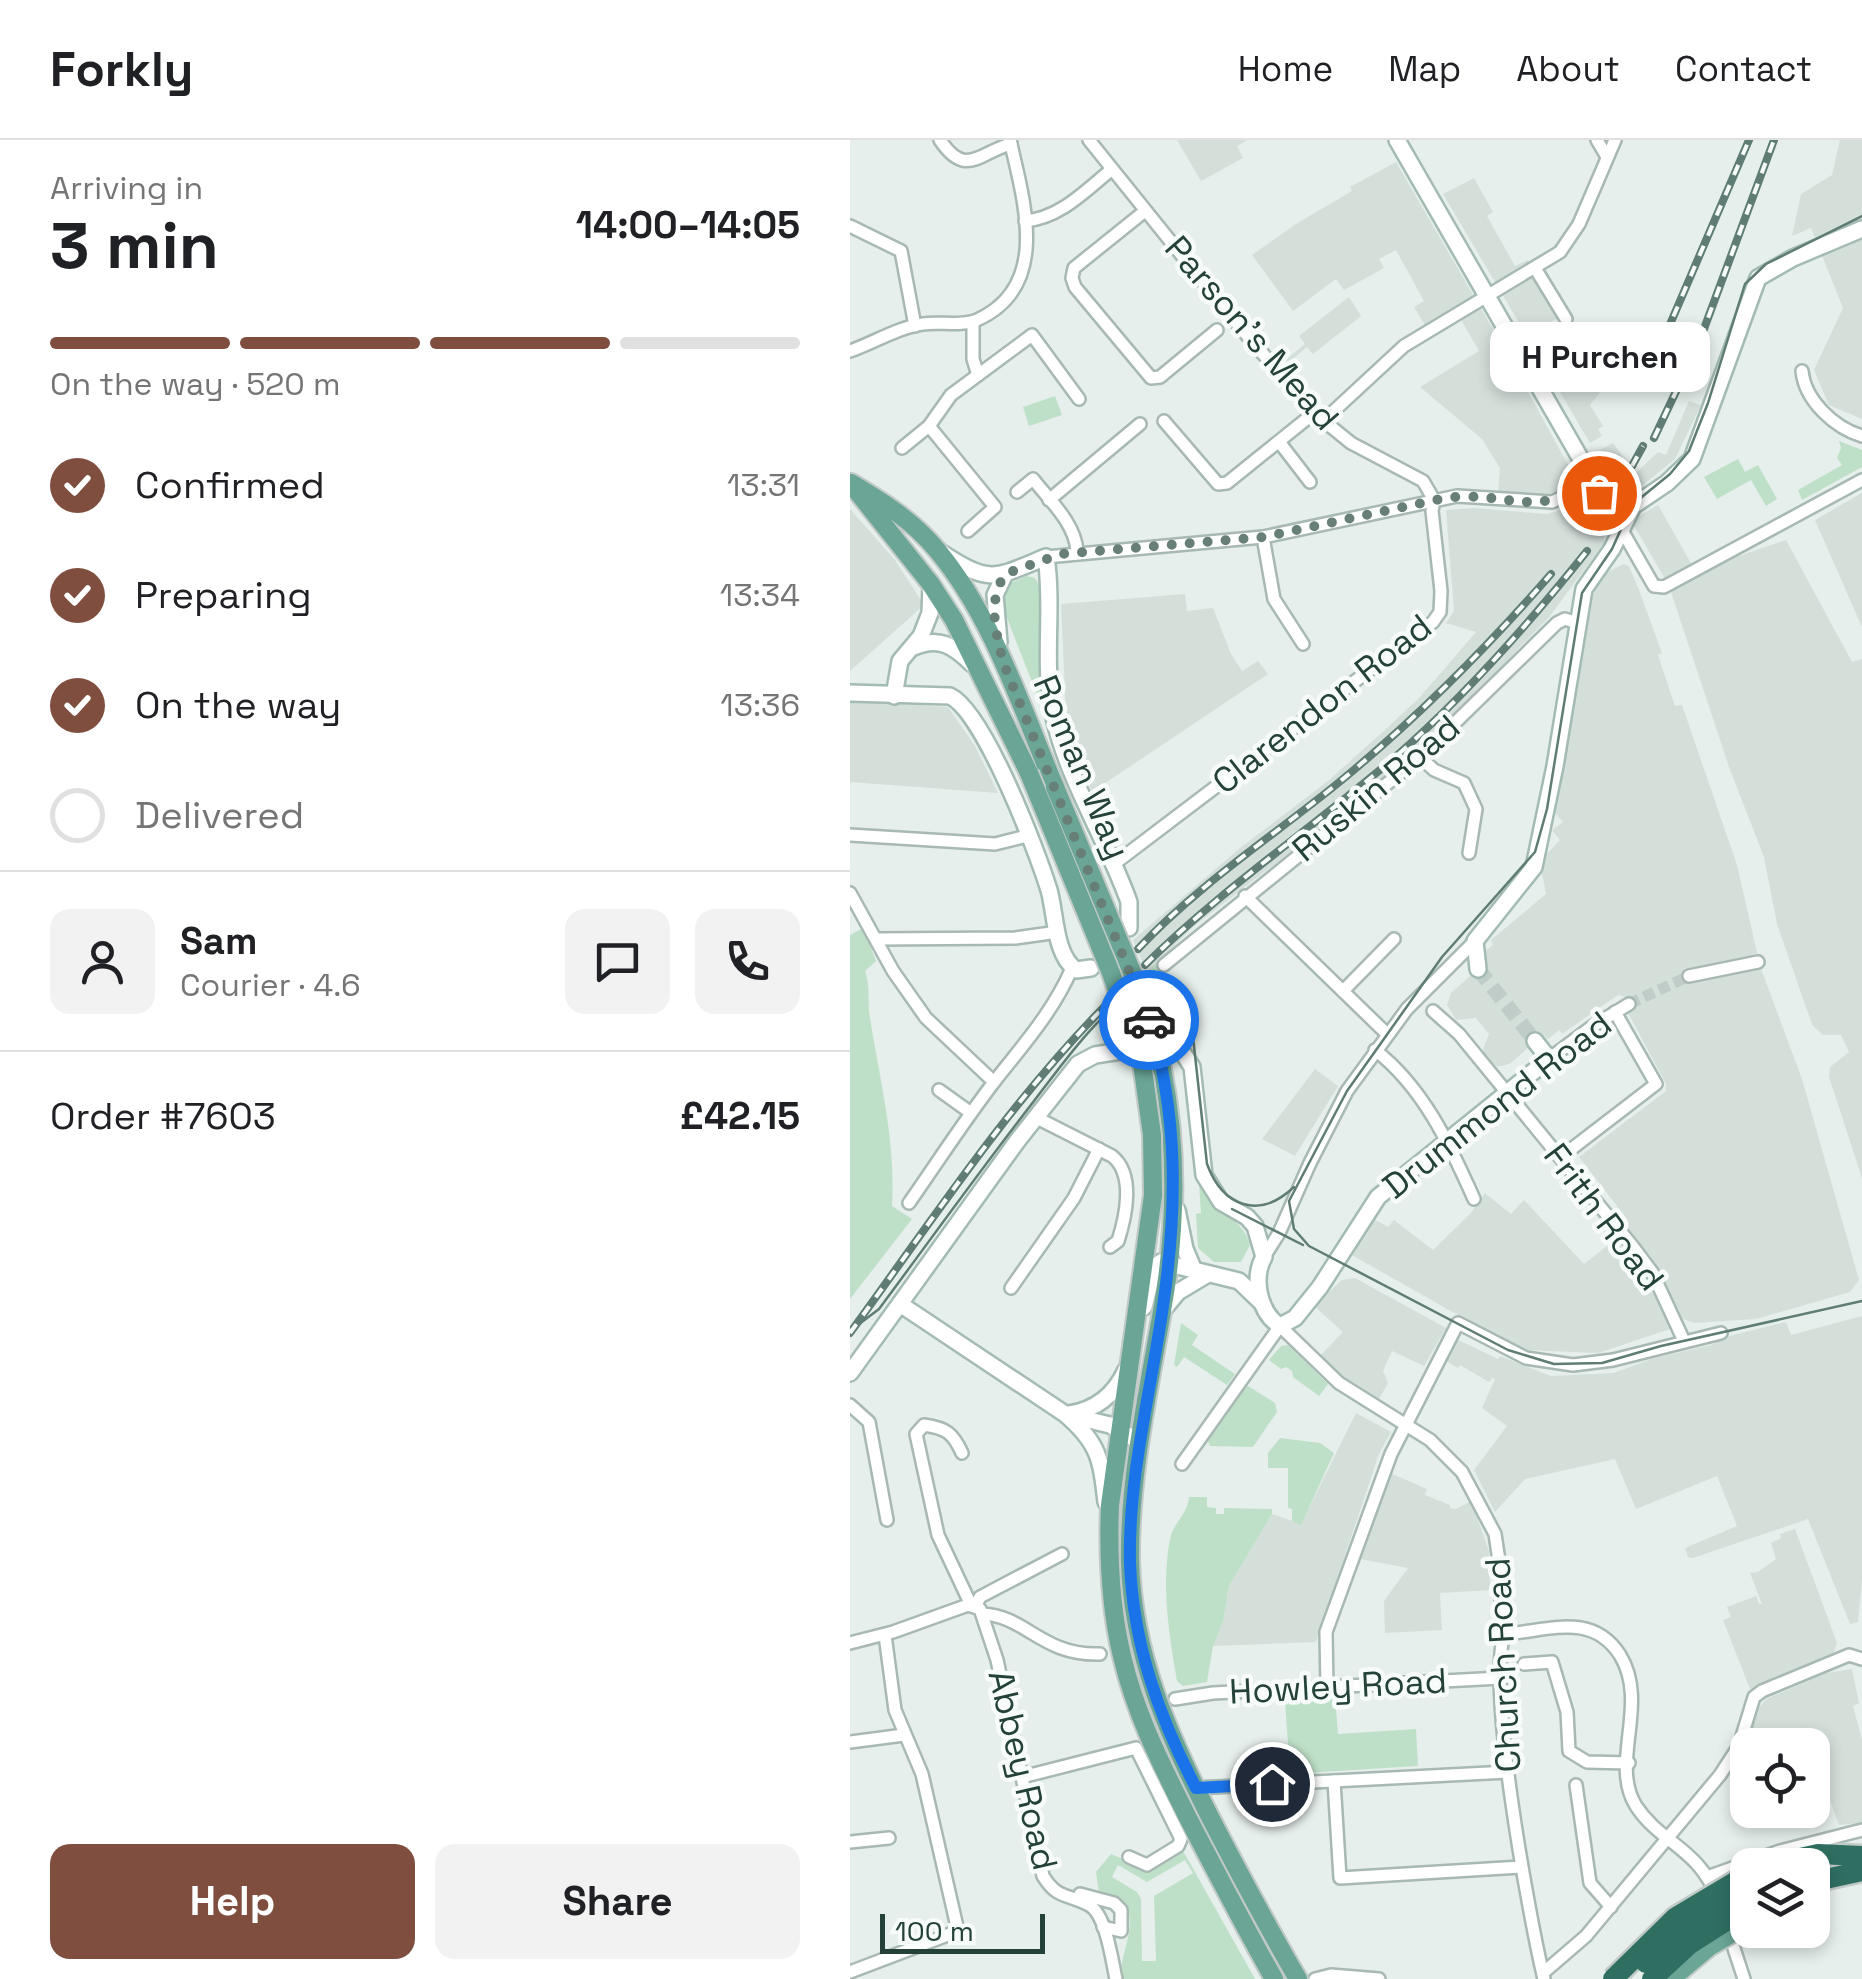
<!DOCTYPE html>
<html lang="en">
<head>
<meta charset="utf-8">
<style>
  body { margin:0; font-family:"Space Grotesk",sans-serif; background:#f2f2f2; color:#202124; height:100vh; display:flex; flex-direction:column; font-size:38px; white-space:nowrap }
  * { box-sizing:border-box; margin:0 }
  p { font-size:32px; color:#757577 }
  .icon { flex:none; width:55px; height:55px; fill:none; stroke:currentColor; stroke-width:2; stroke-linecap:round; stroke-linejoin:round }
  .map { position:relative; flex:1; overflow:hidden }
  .panel { display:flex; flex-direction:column; background:#fff; width:850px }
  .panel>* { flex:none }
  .tools { position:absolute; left:880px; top:1588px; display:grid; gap:20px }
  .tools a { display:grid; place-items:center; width:100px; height:100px; border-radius:20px; background:#fff; box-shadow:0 5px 15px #0003; font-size:50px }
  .scale { position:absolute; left:30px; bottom:25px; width:165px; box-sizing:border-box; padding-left:10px; border:5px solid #24423a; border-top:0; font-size:28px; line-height:35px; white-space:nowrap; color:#24423a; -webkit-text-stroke:8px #f7fbf9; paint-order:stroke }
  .pin { position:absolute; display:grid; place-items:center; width:85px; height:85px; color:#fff; margin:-42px; border:5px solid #fff; border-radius:50%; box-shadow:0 2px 10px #0007 }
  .courier { position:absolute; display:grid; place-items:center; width:100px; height:100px; margin:-50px; border:8px solid #1a73e8; border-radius:50%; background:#fff; color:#222; box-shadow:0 2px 12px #0007 }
  .bubble { position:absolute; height:70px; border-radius:20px; background:#fff; box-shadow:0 5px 15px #0003; font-size:32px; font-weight:800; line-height:70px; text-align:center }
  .summary em { font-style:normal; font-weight:800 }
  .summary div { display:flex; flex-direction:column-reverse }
  .summary { display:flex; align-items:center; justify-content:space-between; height:170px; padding:0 50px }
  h1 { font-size:65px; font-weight:800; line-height:75px }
  .bar { display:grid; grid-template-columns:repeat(4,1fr); gap:15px 10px; align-content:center; height:120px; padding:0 50px }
  .bar i { height:12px; border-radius:8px; background:#e0e0e0 }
  .bar .selected { background:#7f4e3f }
  .bar p { grid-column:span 4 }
  .line { display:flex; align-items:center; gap:25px; padding:0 50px; border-top:2px solid #e0e0e0 }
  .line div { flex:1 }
  .round { display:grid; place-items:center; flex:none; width:105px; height:105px; border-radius:20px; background:#f2f2f2 }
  ol { padding:0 50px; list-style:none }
  li { display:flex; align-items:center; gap:30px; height:110px }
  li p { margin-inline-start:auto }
  li .icon { padding:10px; border-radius:50%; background:#7f4e3f; color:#fff; stroke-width:4 }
  li:last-child { color:#757577 }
  li i { width:55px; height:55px; border:5px solid #e0e0e0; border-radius:50% }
  .action { display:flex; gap:20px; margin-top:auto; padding:20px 50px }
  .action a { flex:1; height:115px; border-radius:20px; background:#7f4e3f; color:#fff; font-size:40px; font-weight:800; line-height:115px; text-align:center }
  .action a+a { background:#f2f2f2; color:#202124 }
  header { display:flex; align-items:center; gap:60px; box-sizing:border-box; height:140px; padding:0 50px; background:#fff; border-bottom:2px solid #e0e0e0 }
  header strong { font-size:48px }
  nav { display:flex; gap:55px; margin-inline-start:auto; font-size:35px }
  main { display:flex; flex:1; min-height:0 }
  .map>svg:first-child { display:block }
  .built { fill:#d4dfda }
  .green { fill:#bfe0c8; fill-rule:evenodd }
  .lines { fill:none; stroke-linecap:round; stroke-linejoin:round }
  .street-tunnel { stroke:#bfccc8; stroke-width:11; stroke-dasharray:11 5.5; stroke-linecap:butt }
  .secondary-tunnel { stroke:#bfccc8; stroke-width:15; stroke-dasharray:15 8; stroke-linecap:butt }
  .street-casing { stroke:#a8b8b2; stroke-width:16 }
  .secondary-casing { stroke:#a4bbb3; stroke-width:20 }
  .primary-casing { stroke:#c2cac8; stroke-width:22 }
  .highway-casing { stroke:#c2cac8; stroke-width:25 }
  .street { stroke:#fff; stroke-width:11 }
  .secondary { stroke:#fff; stroke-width:15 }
  .primary { stroke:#6aa596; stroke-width:18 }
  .highway { stroke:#2f6f62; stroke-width:20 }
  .tram { stroke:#5f7d75; stroke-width:2.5 }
  .rail-casing { stroke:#5f7d75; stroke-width:8 }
  .rail { stroke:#f7fbf9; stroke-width:4; stroke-dasharray:11; stroke-linecap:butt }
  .primary-bridge-casing { stroke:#c2cac8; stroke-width:22; stroke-linecap:butt }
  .highway-bridge-casing { stroke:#c2cac8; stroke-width:25; stroke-linecap:butt }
  .primary-bridge { stroke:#6aa596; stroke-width:18 }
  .highway-bridge { stroke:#2f6f62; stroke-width:20 }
  .done { stroke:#687f78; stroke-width:10; stroke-dasharray:0 18 }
  .route { stroke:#1a73e8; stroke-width:12 }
  .labels { text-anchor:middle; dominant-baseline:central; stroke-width:9; stroke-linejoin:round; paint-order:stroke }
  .street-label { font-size:35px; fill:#24423a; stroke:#f7fbf9 }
</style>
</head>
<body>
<header>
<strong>Forkly</strong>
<nav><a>Home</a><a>Map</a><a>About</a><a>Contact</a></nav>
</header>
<main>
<section class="panel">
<div class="summary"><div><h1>3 min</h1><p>Arriving in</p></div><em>14:00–14:05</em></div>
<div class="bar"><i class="selected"></i><i class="selected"></i><i class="selected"></i><i></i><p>On the way · 520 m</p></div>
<ol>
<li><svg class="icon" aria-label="check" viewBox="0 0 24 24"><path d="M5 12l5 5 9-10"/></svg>Confirmed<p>13:31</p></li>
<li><svg class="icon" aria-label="check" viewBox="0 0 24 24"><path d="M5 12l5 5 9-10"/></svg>Preparing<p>13:34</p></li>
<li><svg class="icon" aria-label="check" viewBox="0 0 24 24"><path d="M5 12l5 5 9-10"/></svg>On the way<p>13:36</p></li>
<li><i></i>Delivered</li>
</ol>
<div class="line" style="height:180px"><a class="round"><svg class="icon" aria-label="person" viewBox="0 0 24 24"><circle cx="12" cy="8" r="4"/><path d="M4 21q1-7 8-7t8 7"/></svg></a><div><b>Sam</b><p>Courier · 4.6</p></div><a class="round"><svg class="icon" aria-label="chat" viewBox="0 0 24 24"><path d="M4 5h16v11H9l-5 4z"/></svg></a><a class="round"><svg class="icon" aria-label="phone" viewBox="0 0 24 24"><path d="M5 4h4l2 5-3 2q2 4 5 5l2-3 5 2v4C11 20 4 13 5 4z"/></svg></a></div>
<div class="line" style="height:130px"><div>Order #7603</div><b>£42.15</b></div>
<div class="action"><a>Help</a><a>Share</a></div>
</section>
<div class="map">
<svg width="1012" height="1839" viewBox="0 0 1012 1839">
  <rect width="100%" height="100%" fill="#e6efeb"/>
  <g class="built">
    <polygon points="327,0 397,0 387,6 393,18 351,41"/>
    <polygon points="990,0 1012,0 1012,279 979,265 964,230 993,168 961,88 942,96 951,54 982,35"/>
    <polygon points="546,22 654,208 729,345 698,354 648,352 650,328 632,299 570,247 629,211 605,169 575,185 564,167 574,161 546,110 529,119 534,128 494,150 486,139 443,171 402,115 446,84 502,51 500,47"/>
    <polygon points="624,38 643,72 637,76 665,126 678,120 711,176 691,188 704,212 741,191 752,222 765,233 740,265 753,286 748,289 752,296 740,303 593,54"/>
    <polygon points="499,157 511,176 463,214 457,207 434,226 432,223 455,204 449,196"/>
    <polygon points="839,261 851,265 825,319 782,354 768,354 746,312 763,303 785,334 808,312 816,315"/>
    <polygon points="1012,353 1012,487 965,380"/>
    <polygon points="731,359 737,360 755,391 754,403 700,476 611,568 531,642 343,787 297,833 283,800 390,708 478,641 537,588 570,557 626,492 596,483 604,471 596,370 624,368 696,374 712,370"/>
    <polygon points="808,365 842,425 815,439 783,384 783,380"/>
    <polygon points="0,369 45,420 74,465 0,531"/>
    <polygon points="936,400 1002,522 1012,519 1012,1038 979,937 980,927 999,912 991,895 973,895 963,886 958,873 927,784 914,717 879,627 821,452 871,422"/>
    <polygon points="774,424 779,426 789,450 812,513 808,515 825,566 832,565 887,725 910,826 952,939 1009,1140 1000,1152 906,1179 844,1183 833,1179 801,1117 771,1080 767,1066 729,1017 816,951 816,944 778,873 782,870 776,857 768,855 712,894 709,890 698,899 693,894 661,923 652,926 647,926 635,917 633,909 639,894 626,878 606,880 597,865 601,853 636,822 631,814 643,805 641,800 696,754 691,728 694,717 710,700 702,690 713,682 703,671 738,468 748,444 757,432"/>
    <polygon points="335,454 337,471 363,468 381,514 392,531 408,521 418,534 242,652 216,575 211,464"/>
    <polygon points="0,561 98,567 125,606 148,653 0,642"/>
    <polygon points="465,929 488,946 445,1016 412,999"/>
    <polygon points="635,1053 661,1074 674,1060 734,1124 766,1099 811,1166 820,1189 748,1213 677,1210 622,1183 500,1114 520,1077 538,1087 544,1080 583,1110 621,1073"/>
    <polygon points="505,1138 596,1188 574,1226 542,1211 533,1231 538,1243 529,1259 494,1237 471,1215 493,1192 464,1166 492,1140"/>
    <polygon points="1012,1176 1012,1441 1008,1482 1000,1484 958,1379 843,1418 838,1417 835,1408 887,1386 867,1336 786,1369 765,1319 675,1339 645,1372 624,1330 657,1286 632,1268 645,1239 642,1238 639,1242 610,1225 608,1228 595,1221 606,1199 648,1219 650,1216 701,1236 764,1233 801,1219 861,1205 879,1196 936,1182 941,1195"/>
    <polygon points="506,1273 541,1292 529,1314 466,1502 363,1506 373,1482 379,1446 422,1374 451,1384"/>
    <polygon points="540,1333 577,1349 575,1355 600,1365 600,1368 606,1369 621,1361 639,1411 640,1450 590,1453 592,1490 535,1493 534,1461 558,1428 510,1419"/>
    <polygon points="945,1389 987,1503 983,1515 900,1549 873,1480 881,1477 877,1467 906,1456 909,1464 912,1464 900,1433 908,1432 926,1419 921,1403 931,1398 930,1394"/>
    <polygon points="1002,1529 1009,1563 1003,1566 1012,1600 1012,1683 989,1685 978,1655 963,1659 962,1605 896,1605 905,1572 916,1559 976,1533"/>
  </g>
  <g class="green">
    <polygon points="205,256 212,275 179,286 173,267"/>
    <polygon points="989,301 1012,310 1012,327 952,360 948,350 992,325 987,318 991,308"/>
    <polygon points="888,319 895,332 908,325 927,359 916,366 901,340 867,359 854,337"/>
    <polygon points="176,436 185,438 190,447 191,555 187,555 152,465 161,443"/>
    <path d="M13,788L26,821L15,831C21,847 17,862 20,878C30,942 46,1001 42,1066L62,1079L0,1159V795Z"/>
    <polygon points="306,823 313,832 332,843 339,852 341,862 337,866 319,851 303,849 297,833"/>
    <path d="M349,1044C365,1074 393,1077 400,1105L391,1122H364L348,1108L346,1074L351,1073Z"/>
    <polygon points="331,1183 348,1195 342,1205 385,1234 377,1245 334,1217 327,1227 324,1225"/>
    <polygon points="438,1205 478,1244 469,1256 443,1237 442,1231 436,1227 431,1229 419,1220 431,1206"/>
    <polygon points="398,1246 425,1263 427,1272 403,1307 360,1306 357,1299 393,1247"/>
    <polygon points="430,1298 470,1303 484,1313 451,1385 442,1381 442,1369 438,1368 438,1328 418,1328 418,1313"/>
    <path d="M339,1357H357V1367L366,1368V1374H374V1368L422,1369V1374L379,1446L373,1482L363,1506L357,1542L333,1546L327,1541C319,1494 311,1446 320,1399C323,1383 338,1374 339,1357Z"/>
    <polygon points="485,1556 488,1594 566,1589 568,1626 440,1634 435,1560"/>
    <path d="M332,1709L405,1839H271C268,1815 293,1779 270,1759L249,1753L246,1732L261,1714L297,1730ZM335,1720L343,1733L304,1756L306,1821H292L291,1759L287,1752L262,1737L268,1725L297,1742Z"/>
  </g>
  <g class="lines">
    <polyline class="street-tunnel" points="779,864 839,836"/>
    <polyline class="secondary-tunnel" points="628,829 685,901"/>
    <g class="street-casing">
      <g id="street">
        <path d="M90,0C116,39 130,12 161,4"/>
        <polyline points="239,0 383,179 464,273 501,303 573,341 584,360"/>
        <polyline points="747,0 757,17"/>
        <polyline points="295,71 224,128 222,138 225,147 301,238 310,237 367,190"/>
        <path d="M175,81C210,78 235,51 261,30"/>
        <polyline points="0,86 51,111 65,186"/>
        <polyline points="685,128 716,179"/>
        <polyline points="123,182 123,219 128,235"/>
        <path d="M0,211C23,203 49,187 73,184C89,181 111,187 127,180C201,147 174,62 160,0"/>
        <path d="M952,231C955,261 985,288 1012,296"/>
        <polyline points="314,281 368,344 377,343 464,273"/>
        <polyline points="473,281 554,206 710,112 729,84 765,0"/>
        <polyline points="79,286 145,367 118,391"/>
        <polyline points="430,303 460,342"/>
        <polyline points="52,308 79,286 101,255 182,195 229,259"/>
        <path d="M167,352L183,339C200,361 225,383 227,411"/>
        <polyline points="199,360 290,284"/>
        <polyline points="770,387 804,446 814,447 1012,340"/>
        <polyline points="413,397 424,459 453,504"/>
        <polyline points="196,417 413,397 607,356 702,362 743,343"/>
        <polyline points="570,617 584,630 614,643 626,669 619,713"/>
        <polyline points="0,695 145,704 177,696"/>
        <polyline points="264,724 583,482 590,472 591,451 582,371 584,360"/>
        <polyline points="0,753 43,831 76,878 144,942"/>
        <polyline points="395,756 537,894"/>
        <polyline points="27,799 165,798 208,792"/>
        <polyline points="314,825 570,617 707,483 715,479 727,483"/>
        <polyline points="839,836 908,822"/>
        <polyline points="493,851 544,799"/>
        <polyline points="583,871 609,894 784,1108 802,1132 834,1201"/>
        <path d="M525,910C573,947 600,1005 624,1059"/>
        <polyline points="699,919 743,886 779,864"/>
        <polyline points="89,950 121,973"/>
        <path d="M185,977L262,1016C285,1034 276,1076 268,1101L260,1107"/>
        <polyline points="711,1017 806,944 765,872"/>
        <path d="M59,1063C87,1023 114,981 144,942C173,905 203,872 222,828"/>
        <polyline points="414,1117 429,1093 460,1023 497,951 557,869 625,801"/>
        <polyline points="161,1148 224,1058 249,1009"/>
        <polyline points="0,1265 19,1282 37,1380"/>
        <path d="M112,1313C103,1293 96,1288 74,1285L66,1294L88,1395L121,1465"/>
        <path d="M332,1324L430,1186L489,1243L580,1300L612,1332L645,1394L651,1434V1469L657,1489C632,1527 681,1786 694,1839"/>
        <polyline points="126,1465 130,1457 212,1414"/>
        <path d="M133,1474C176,1476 192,1516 250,1514"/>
        <path d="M657,1489L665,1493C706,1488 744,1475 770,1515C800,1564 759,1623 786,1666C810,1703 850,1709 867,1758"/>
        <path d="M0,1503L43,1492L118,1465L130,1469L147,1520L193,1736C208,1760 217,1753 239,1765C256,1774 262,1821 266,1839"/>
        <polyline points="674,1524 702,1522 717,1572 719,1611 737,1622 779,1623"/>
        <polyline points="477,1547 476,1492 541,1314 608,1183 676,1218 723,1225 763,1220 871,1193"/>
        <polyline points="325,1559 363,1553 651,1538"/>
        <polyline points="0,1602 54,1595"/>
        <polyline points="172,1637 286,1608 331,1699 328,1706 297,1725 279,1717"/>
        <polyline points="484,1641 490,1738 671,1727"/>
        <polyline points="726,1645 740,1743 761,1767"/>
        <polyline points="346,1648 658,1632"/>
        <polyline points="0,1702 39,1698"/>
        <polyline points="860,1736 930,1711 1012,1690"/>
        <polyline points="230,1754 264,1763 271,1770 271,1791 253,1787"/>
        <polyline points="878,1790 894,1839"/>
        <polyline points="0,1832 108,1791 72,1634 45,1570 35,1495"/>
        <polyline points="693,1833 736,1796 870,1635 889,1606 904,1557 912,1551 999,1515 1012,1519"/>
        <polyline points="465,1839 481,1835 529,1839"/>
      </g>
    </g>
    <g class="secondary-casing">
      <g id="secondary">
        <polyline points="547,0 770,387"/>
        <path d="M92,413C141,445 145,438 196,417C204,470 192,524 204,577C218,641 257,700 279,762V788"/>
        <polyline points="149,502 145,455 155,434"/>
        <path d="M64,507C89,496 104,506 122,524"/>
        <path d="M0,553L100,556C134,572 187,711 199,750C206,774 204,814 226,830L241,828"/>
        <polyline points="44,556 50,521 71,496 80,473 81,445"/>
        <polyline points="628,829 625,801 684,727 705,626 734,449 762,409 783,366 817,343 842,319 908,138 943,118 1012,89"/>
        <polyline points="327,1070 335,1109 343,1128"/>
        <path d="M50,1164L215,1274C249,1303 251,1319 256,1362"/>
        <polyline points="294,1167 304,1127 311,1122 389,1141 411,1162"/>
        <polyline points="313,1170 328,1152 358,1134"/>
        <path d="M0,1233L168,1000L228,924L245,915L315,904L331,910L342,927L354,1035L371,1062L397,1077L405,1086L414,1117C402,1138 409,1173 430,1186L445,1178L470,1147L528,1057L699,919L685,901"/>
        <path d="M219,1274C246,1270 265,1254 276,1230"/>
        <polyline points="218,1275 260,1285 290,1302"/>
      </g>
    </g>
    <g class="primary-casing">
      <g id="primary">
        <path d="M1,343C33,362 63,381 87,410C143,477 171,567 205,647"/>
        <polyline points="6,350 80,443 104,480 179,633"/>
        <path d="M312,929C328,1009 326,1092 312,1171C298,1253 279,1337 280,1420C282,1515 319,1596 361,1679C389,1733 417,1786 448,1839"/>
        <path d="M303,1055L260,1365C258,1416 260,1466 272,1516C285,1573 312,1626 338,1678C366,1732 394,1786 424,1839"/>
      </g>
    </g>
    <g class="highway-casing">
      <g id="highway">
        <polyline points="919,1725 968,1714 1011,1716"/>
        <polyline points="962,1742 1012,1731"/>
      </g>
    </g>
    <use href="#street" class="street"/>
    <use href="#secondary" class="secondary"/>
    <use href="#primary" class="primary"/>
    <use href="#highway" class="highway"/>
    <g class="tram">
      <polyline points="1012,76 916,124 895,144 858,263 839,311 820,334 782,365 762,409 732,453 697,669 685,712 592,817 497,951 439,1061 444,1089 459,1106 658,1210 704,1224 752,1223 811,1206 1012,1161"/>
      <polyline points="382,1069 453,1105"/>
      <path d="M0,1191L29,1169C81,1099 131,1029 184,961C205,934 252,867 283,855C306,845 328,860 341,879L357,1024C373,1067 409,1080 444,1047"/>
    </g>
    <g class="rail-casing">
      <g id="rail">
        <polyline points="806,217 899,0"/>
        <polyline points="804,298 848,205 924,0"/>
        <polyline points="782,326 793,306"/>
        <path d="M288,809C345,748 417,700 482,648C561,584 635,510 701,434"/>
        <path d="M295,825C372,749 461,689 543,619C614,557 678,485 737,411"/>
        <path d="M0,1193C81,1082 158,964 255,866"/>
      </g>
    </g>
    <use href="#rail" class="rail"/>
    <g class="primary-bridge-casing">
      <g id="primary-bridge">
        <polyline points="179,633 261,833 292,923 302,995 303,1055"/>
        <polyline points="205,647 282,832 312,929"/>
        <polyline points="821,1839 859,1807 898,1784"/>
      </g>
    </g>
    <g class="highway-bridge-casing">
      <g id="highway-bridge">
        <polyline points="796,1823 840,1784 898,1750"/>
        <polyline points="763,1839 826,1777 898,1734"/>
        <polyline points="802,1839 840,1804 898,1767"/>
      </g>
    </g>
    <use href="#primary-bridge" class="primary-bridge"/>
    <use href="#highway-bridge" class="highway-bridge"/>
  </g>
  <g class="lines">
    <path class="done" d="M299,880L153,522C146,491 137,463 155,434L211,414L414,397L595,358C657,350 680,380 742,343L749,353"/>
    <path class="route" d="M299,880C329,973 327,1071 313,1166C301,1251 278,1337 280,1423C283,1504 309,1577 346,1648L422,1644"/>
  </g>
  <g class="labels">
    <g class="street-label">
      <text transform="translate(402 193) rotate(49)">Parson's Mead</text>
      <text transform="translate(472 564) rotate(-38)">Clarendon Road</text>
      <text transform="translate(232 627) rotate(67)">Roman Way</text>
      <text transform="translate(526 648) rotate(-40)">Ruskin Road</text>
      <text transform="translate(647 965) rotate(-38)">Drummond Road</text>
      <text transform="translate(754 1077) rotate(53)">Frith Road</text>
      <text transform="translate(653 1525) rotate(-93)">Church Road</text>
      <text transform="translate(488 1546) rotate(-3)">Howley Road</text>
      <text transform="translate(173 1630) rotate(77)">Abbey Road</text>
    </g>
  </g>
</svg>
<div class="tools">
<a><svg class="icon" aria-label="locate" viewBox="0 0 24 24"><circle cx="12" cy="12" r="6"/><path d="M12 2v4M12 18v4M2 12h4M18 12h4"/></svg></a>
<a><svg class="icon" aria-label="layers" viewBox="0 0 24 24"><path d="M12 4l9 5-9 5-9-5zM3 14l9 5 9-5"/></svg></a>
</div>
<div class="scale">100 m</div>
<div class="pin" style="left:749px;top:353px;background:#ea580c"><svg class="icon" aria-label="bag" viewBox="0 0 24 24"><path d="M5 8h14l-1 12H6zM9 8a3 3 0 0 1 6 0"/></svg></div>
<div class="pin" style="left:422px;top:1644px;background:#1f2937"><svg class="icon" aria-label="home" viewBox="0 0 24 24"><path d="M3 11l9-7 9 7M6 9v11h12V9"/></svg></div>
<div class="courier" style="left:299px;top:880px"><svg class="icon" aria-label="car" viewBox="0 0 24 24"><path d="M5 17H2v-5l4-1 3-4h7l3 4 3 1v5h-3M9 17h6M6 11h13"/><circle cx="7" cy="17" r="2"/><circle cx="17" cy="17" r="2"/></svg></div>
<div class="bubble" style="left:640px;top:182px;width:220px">H Purchen</div>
</div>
</main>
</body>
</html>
